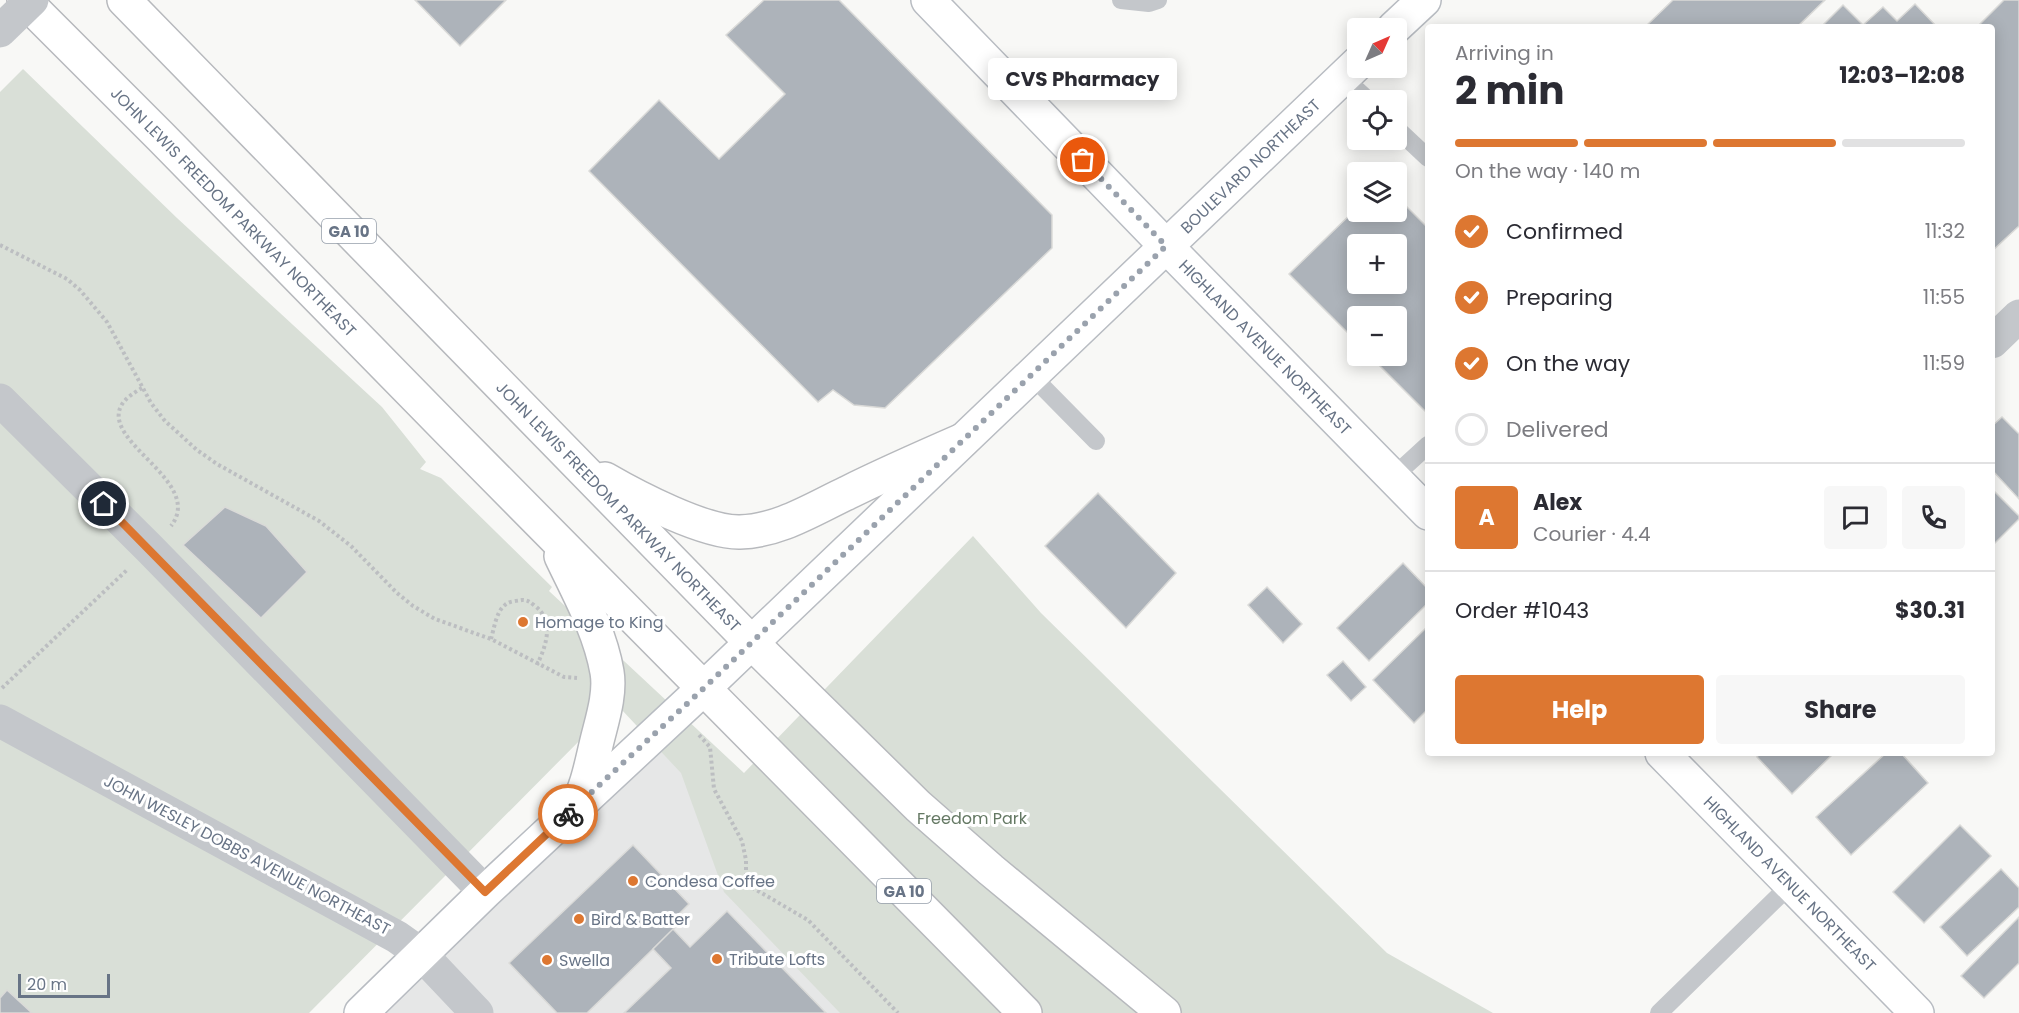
<!DOCTYPE html>
<html lang="en">
<head>
<meta charset="utf-8">
<style>
  body { margin:0; font-family:Poppins,sans-serif; background:#f7f7f7; color:#2b2b33; height:100vh; display:flex; flex-direction:column; font-size:22px; white-space:nowrap }
  * { box-sizing:border-box; margin:0 }
  p { font-size:20px; color:#7c7c81 }
  .icon { flex:none; width:33px; height:33px; fill:none; stroke:currentColor; stroke-width:2; stroke-linecap:round; stroke-linejoin:round }
  .map { position:relative; flex:1; overflow:hidden }
  .side { position:absolute; left:1425px; top:24px; width:570px; height:732px; display:flex; flex-direction:column; background:#fff; border-radius:6px; box-shadow:0 3px 15px #0003 }
  .side>* { flex:none }
  .needle { width:39px; rotate:45deg }
  .buttons { position:absolute; left:1347px; top:18px; display:grid; gap:12px }
  .buttons a { display:grid; place-items:center; width:60px; height:60px; border-radius:6px; background:#fff; box-shadow:0 3px 15px #0003; font-size:30px }
  .scale { position:absolute; left:18px; bottom:15px; width:92px; box-sizing:border-box; padding-left:6px; border:3px solid #687486; border-top:0; font-size:16px; line-height:21px; white-space:nowrap; color:#687486; -webkit-text-stroke:4px #fff; paint-order:stroke }
  .pin { position:absolute; display:grid; place-items:center; width:51px; height:51px; color:#fff; margin:-26px; border:3px solid #fff; border-radius:50%; box-shadow:0 2px 6px #0007 }
  .courier { position:absolute; display:grid; place-items:center; width:60px; height:60px; margin:-30px; border:4px solid #dd7731; border-radius:50%; background:#fff; color:#222; box-shadow:0 2px 8px #0007 }
  .bubble { position:absolute; height:42px; border-radius:6px; background:#fff; box-shadow:0 3px 15px #0003; font-size:20px; font-weight:700; line-height:42px; text-align:center }
  .head em { font-style:normal; font-weight:700 }
  .head div { display:flex; flex-direction:column-reverse }
  .head { display:flex; align-items:center; justify-content:space-between; height:102px; padding:0 30px }
  h1 { font-size:39px; font-weight:700; line-height:45px }
  .bar { display:grid; grid-template-columns:repeat(4,1fr); gap:9px 6px; align-content:center; height:72px; padding:0 30px }
  .bar i { height:8px; border-radius:4px; background:#e1e1e2 }
  .bar .active { background:#dd7731 }
  .bar p { grid-column:span 4 }
  .line { display:flex; align-items:center; gap:15px; padding:0 30px; border-top:2px solid #e1e1e2 }
  .line div { flex:1 }
  .round { display:grid; place-items:center; flex:none; width:63px; height:63px; border-radius:6px; background:#f7f7f7 }
  ol { padding:0 30px; list-style:none }
  li { display:flex; align-items:center; gap:18px; height:66px }
  li p { margin-inline-start:auto }
  li .icon { padding:6px; border-radius:50%; background:#dd7731; color:#fff; stroke-width:4 }
  li:last-child { color:#7c7c81 }
  li i { width:33px; height:33px; border:3px solid #e1e1e2; border-radius:50% }
  .button { display:flex; gap:12px; margin-top:auto; padding:12px 30px }
  .button a { flex:1; height:69px; border-radius:6px; background:#dd7731; color:#fff; font-size:24px; font-weight:700; line-height:69px; text-align:center }
  .button a+a { background:#f7f7f7; color:#2b2b33 }
  .map>svg:first-child { display:block }
  .built { fill:#e6e7e7 }
  .green { fill:#d9dfd7 }
  .building { fill:#adb3ba; stroke:#dadad8; stroke-width:1.5; fill-rule:evenodd }
  .lines { fill:none; stroke-linecap:round; stroke-linejoin:round }
  .secondary-casing { stroke:#b8bcc2; stroke-width:36 }
  .trunk-casing { stroke:#b7b9bd; stroke-width:36 }
  .path { stroke:#bcbec1; stroke-width:4; stroke-dasharray:3 3; stroke-linecap:butt }
  .service { stroke:#c4c7cb; stroke-width:18 }
  .minor { stroke:#c4c7cb; stroke-width:33 }
  .secondary { stroke:#fff; stroke-width:33 }
  .trunk { stroke:#fff; stroke-width:33 }
  .tertiary-bridge { stroke:#c4c7cb; stroke-width:33 }
  .done { stroke:#9aa2ad; stroke-width:6; stroke-dasharray:0 10.8 }
  .route { stroke:#dd7731; stroke-width:8 }
  .poi-dot { fill:#dd7731; stroke:#fff; stroke-width:2 }
  .labels { text-anchor:middle; dominant-baseline:central; stroke-width:6; stroke-linejoin:round; paint-order:stroke }
  .shield { fill:#fff; stroke:#959eaa; stroke-width:1.5 }
  .shield-label { font-size:15px; font-weight:bold; fill:#687486 }
  .street-label { font-size:16px; fill:#687486; stroke:#fff }
  .poi-label { font-size:16px; fill:#687486; stroke:#fff; text-anchor:start }
  .park-label { font-size:16px; fill:#647863; stroke:#fff }
</style>
</head>
<body>
<div class="map">
<svg width="2019" height="1013" viewBox="0 0 2019 1013">
  <rect width="100%" height="100%" fill="#f8f8f6"/>
  <polygon class="built" points="656,721 950,1013 359,1013"/>
  <polygon class="green" points="23,69 177,218 382,407 426,462 420,469 441,478 552,587 549,591 744,773 973,536 1041,613 1387,953 1493,1013 840,1013 724,892 681,773 621,709 599,721 309,1013 0,1013 0,92"/>
  <g class="building">
    <polygon points="415,0 506,0 460,46"/>
    <polygon points="764,0 839,0 1052,215 1052,248 885,408 854,405 833,390 818,402 589,171 659,100 719,159 785,94 726,35"/>
    <polygon points="1673,0 1825,0 1797,27 1645,27"/>
    <polygon points="2004,0 2019,0 2019,226 1992,251 1992,27 1977,27"/>
    <polygon points="1915,4 1937,27 1821,27 1843,5 1863,25 1883,7 1897,21"/>
    <path d="M1396,196L1428,228V414L1370,356H1396V316H1358V343L1289,274L1358,207V212H1396ZM1358,244H1396V284H1358Z"/>
    <polygon points="2002,417 2019,434 2019,499 1992,470 1992,426"/>
    <polygon points="1992,489 2019,516 2019,519 1992,546"/>
    <polygon points="1098,493 1176,573 1126,628 1045,546"/>
    <polygon points="225,507 266,526 307,572 261,618 183,545"/>
    <polygon points="1403,563 1428,589 1428,603 1369,661 1337,628"/>
    <polygon points="1267,587 1302,624 1283,643 1248,605"/>
    <polygon points="1428,626 1428,709 1414,723 1373,680"/>
    <polygon points="1343,661 1366,687 1351,701 1327,675"/>
    <polygon points="1760,753 1834,753 1792,794 1757,757"/>
    <polygon points="1886,753 1901,753 1928,783 1851,855 1816,817"/>
    <polygon points="1960,825 1991,856 1924,923 1893,892"/>
    <polygon points="633,845 689,904 678,915 683,920 587,1013 557,1013 509,963"/>
    <polygon points="2001,869 2019,888 2019,907 1967,956 1940,927"/>
    <polygon points="727,911 826,1013 624,1013 671,968 653,949 673,929 690,947"/>
    <polygon points="2019,917 2019,963 1984,998 1961,976"/>
    <polygon points="7,990 32,1013 0,1013 0,998"/>
  </g>
  <g class="lines">
    <g class="secondary-casing">
      <g id="secondary">
        <path id="s1" d="M928,0L1166,246L1428,513"/>
        <polyline points="1394,28 1424,0"/>
        <path id="s2" d="M1662,753L1917,1013"/>
        <path id="s3" d="M361,1013L485,892L704,688L1358,63"/>
      </g>
    </g>
    <g class="trunk-casing">
      <g id="trunk">
        <path id="s4" d="M24,0L161,137L453,435L1025,1013"/>
        <path id="s5" d="M124,0L751,642L918,806L991,870L1164,1013"/>
        <path d="M605,479C636,497 705,533 740,532C779,531 813,509 847,493C885,474 924,457 963,440"/>
        <path d="M561,556C578,592 600,631 607,672C611,695 601,723 596,745C591,766 587,788 576,807"/>
      </g>
    </g>
    <g class="path">
      <polyline points="0,245 67,279 80,290 107,322 151,403 165,421 197,450 217,464 319,521 351,546 397,593 413,606 435,619 491,639 564,677 577,678"/>
      <path d="M142,388C134,393 125,398 121,406C102,443 205,482 171,526"/>
      <path d="M491,639C494,629 496,612 505,605C509,601 517,601 522,600C528,600 530,602 535,606C555,621 546,646 537,665"/>
      <polyline points="2,688 128,569"/>
      <polyline points="699,735 710,747 714,789 742,841 746,860 746,884 808,920 898,1013"/>
    </g>
    <g class="service">
      <polyline points="1121,0 1149,3 1158,0"/>
      <polyline points="1343,77 1368,100"/>
      <polyline points="1396,128 1428,158"/>
      <polyline points="1031,375 1096,441"/>
      <polyline points="1393,477 1428,445"/>
      <polyline points="1659,1013 1791,884"/>
    </g>
    <g class="minor">
      <polyline points="1992,342 2019,316"/>
      <polyline points="0,400 149,548 485,892"/>
      <polyline points="0,721 397,937 421,954 477,1013"/>
    </g>
    <use href="#secondary" class="secondary"/>
    <use href="#trunk" class="trunk"/>
    <polyline class="tertiary-bridge" points="0,31 32,0"/>
  </g>
  <g class="lines">
    <polyline class="done" points="568,814 704,688 1166,246 1083,160"/>
    <polyline class="route" points="104,504 485,892 568,814"/>
  </g>
  <g class="poi-dot">
    <circle cx="523" cy="622" r="6"/>
    <circle cx="633" cy="881" r="6"/>
    <circle cx="579" cy="919" r="6"/>
    <circle cx="717" cy="959" r="6"/>
    <circle cx="547" cy="960" r="6"/>
  </g>
  <g class="labels">
    <g class="shield">
      <rect x="322" y="219" width="54" height="24" rx="4.5"/>
      <rect x="877" y="879" width="54" height="24" rx="4.5"/>
    </g>
    <g class="shield-label">
      <text x="349" y="231">GA 10</text>
      <text x="904" y="891">GA 10</text>
    </g>
    <g class="street-label">
      <text stroke="none"><textPath href="#s3" startOffset="1228">BOULEVARD NORTHEAST</textPath></text>
      <text stroke="none"><textPath href="#s4" startOffset="298">JOHN LEWIS FREEDOM PARKWAY NORTHEAST</textPath></text>
      <text stroke="none"><textPath href="#s1" startOffset="484">HIGHLAND AVENUE NORTHEAST</textPath></text>
      <text stroke="none"><textPath href="#s5" startOffset="708">JOHN LEWIS FREEDOM PARKWAY NORTHEAST</textPath></text>
      <text transform="translate(247 855) rotate(28)">JOHN WESLEY DOBBS AVENUE NORTHEAST</text>
      <text stroke="none"><textPath href="#s2" startOffset="183">HIGHLAND AVENUE NORTHEAST</textPath></text>
    </g>
    <g class="poi-label">
      <text x="535" y="622">Homage to King</text>
      <text x="645" y="881">Condesa Coffee</text>
      <text x="591" y="919">Bird &amp; Batter</text>
      <text x="729" y="959">Tribute Lofts</text>
      <text x="559" y="960">Swella</text>
    </g>
    <g class="park-label">
      <text x="972" y="818">Freedom Park</text>
    </g>
  </g>
</svg>
<div class="buttons">
<a><svg class="needle" viewBox="-14 -14 28 28"><path d="M0-13l5 13h-10z" fill="#e53935"/><path d="M0 13l5-13h-10z" fill="#7c7c81"/></svg></a>
<a><svg class="icon" aria-label="locate" viewBox="0 0 24 24"><circle cx="12" cy="12" r="6"/><path d="M12 2v4M12 18v4M2 12h4M18 12h4"/></svg></a>
<a><svg class="icon" aria-label="layers" viewBox="0 0 24 24"><path d="M12 4l9 5-9 5-9-5zM3 14l9 5 9-5"/></svg></a>
<a>+</a>
<a>−</a>
</div>
<div class="scale">20 m</div>
<div class="pin" style="left:1083px;top:160px;background:#ea580c"><svg class="icon" aria-label="bag" viewBox="0 0 24 24"><path d="M5 8h14l-1 12H6zM9 8a3 3 0 0 1 6 0"/></svg></div>
<div class="pin" style="left:104px;top:504px;background:#1f2937"><svg class="icon" aria-label="home" viewBox="0 0 24 24"><path d="M3 11l9-7 9 7M6 9v11h12V9"/></svg></div>
<div class="courier" style="left:568px;top:814px"><svg class="icon" aria-label="bike" viewBox="0 0 24 24"><circle cx="6" cy="16" r="4"/><circle cx="18" cy="16" r="4"/><path d="M6 16l4-8h5l3 8M10 8l3 8H6M13 5h3"/></svg></div>
<div class="bubble" style="left:988px;top:58px;width:189px">CVS Pharmacy</div>
<section class="side">
<div class="head"><div><h1>2 min</h1><p>Arriving in</p></div><em>12:03–12:08</em></div>
<div class="bar"><i class="active"></i><i class="active"></i><i class="active"></i><i></i><p>On the way · 140 m</p></div>
<ol>
<li><svg class="icon" aria-label="check" viewBox="0 0 24 24"><path d="M5 12l5 5 9-10"/></svg>Confirmed<p>11:32</p></li>
<li><svg class="icon" aria-label="check" viewBox="0 0 24 24"><path d="M5 12l5 5 9-10"/></svg>Preparing<p>11:55</p></li>
<li><svg class="icon" aria-label="check" viewBox="0 0 24 24"><path d="M5 12l5 5 9-10"/></svg>On the way<p>11:59</p></li>
<li><i></i>Delivered</li>
</ol>
<div class="line" style="height:108px"><b class="round" style="background:#dd7731;color:#fff">A</b><div><b>Alex</b><p>Courier · 4.4</p></div><a class="round"><svg class="icon" aria-label="chat" viewBox="0 0 24 24"><path d="M4 5h16v11H9l-5 4z"/></svg></a><a class="round"><svg class="icon" aria-label="phone" viewBox="0 0 24 24"><path d="M5 4h4l2 5-3 2q2 4 5 5l2-3 5 2v4C11 20 4 13 5 4z"/></svg></a></div>
<div class="line" style="height:78px"><div>Order #1043</div><b>$30.31</b></div>
<div class="button"><a>Help</a><a>Share</a></div>
</section>
</div>
</body>
</html>
